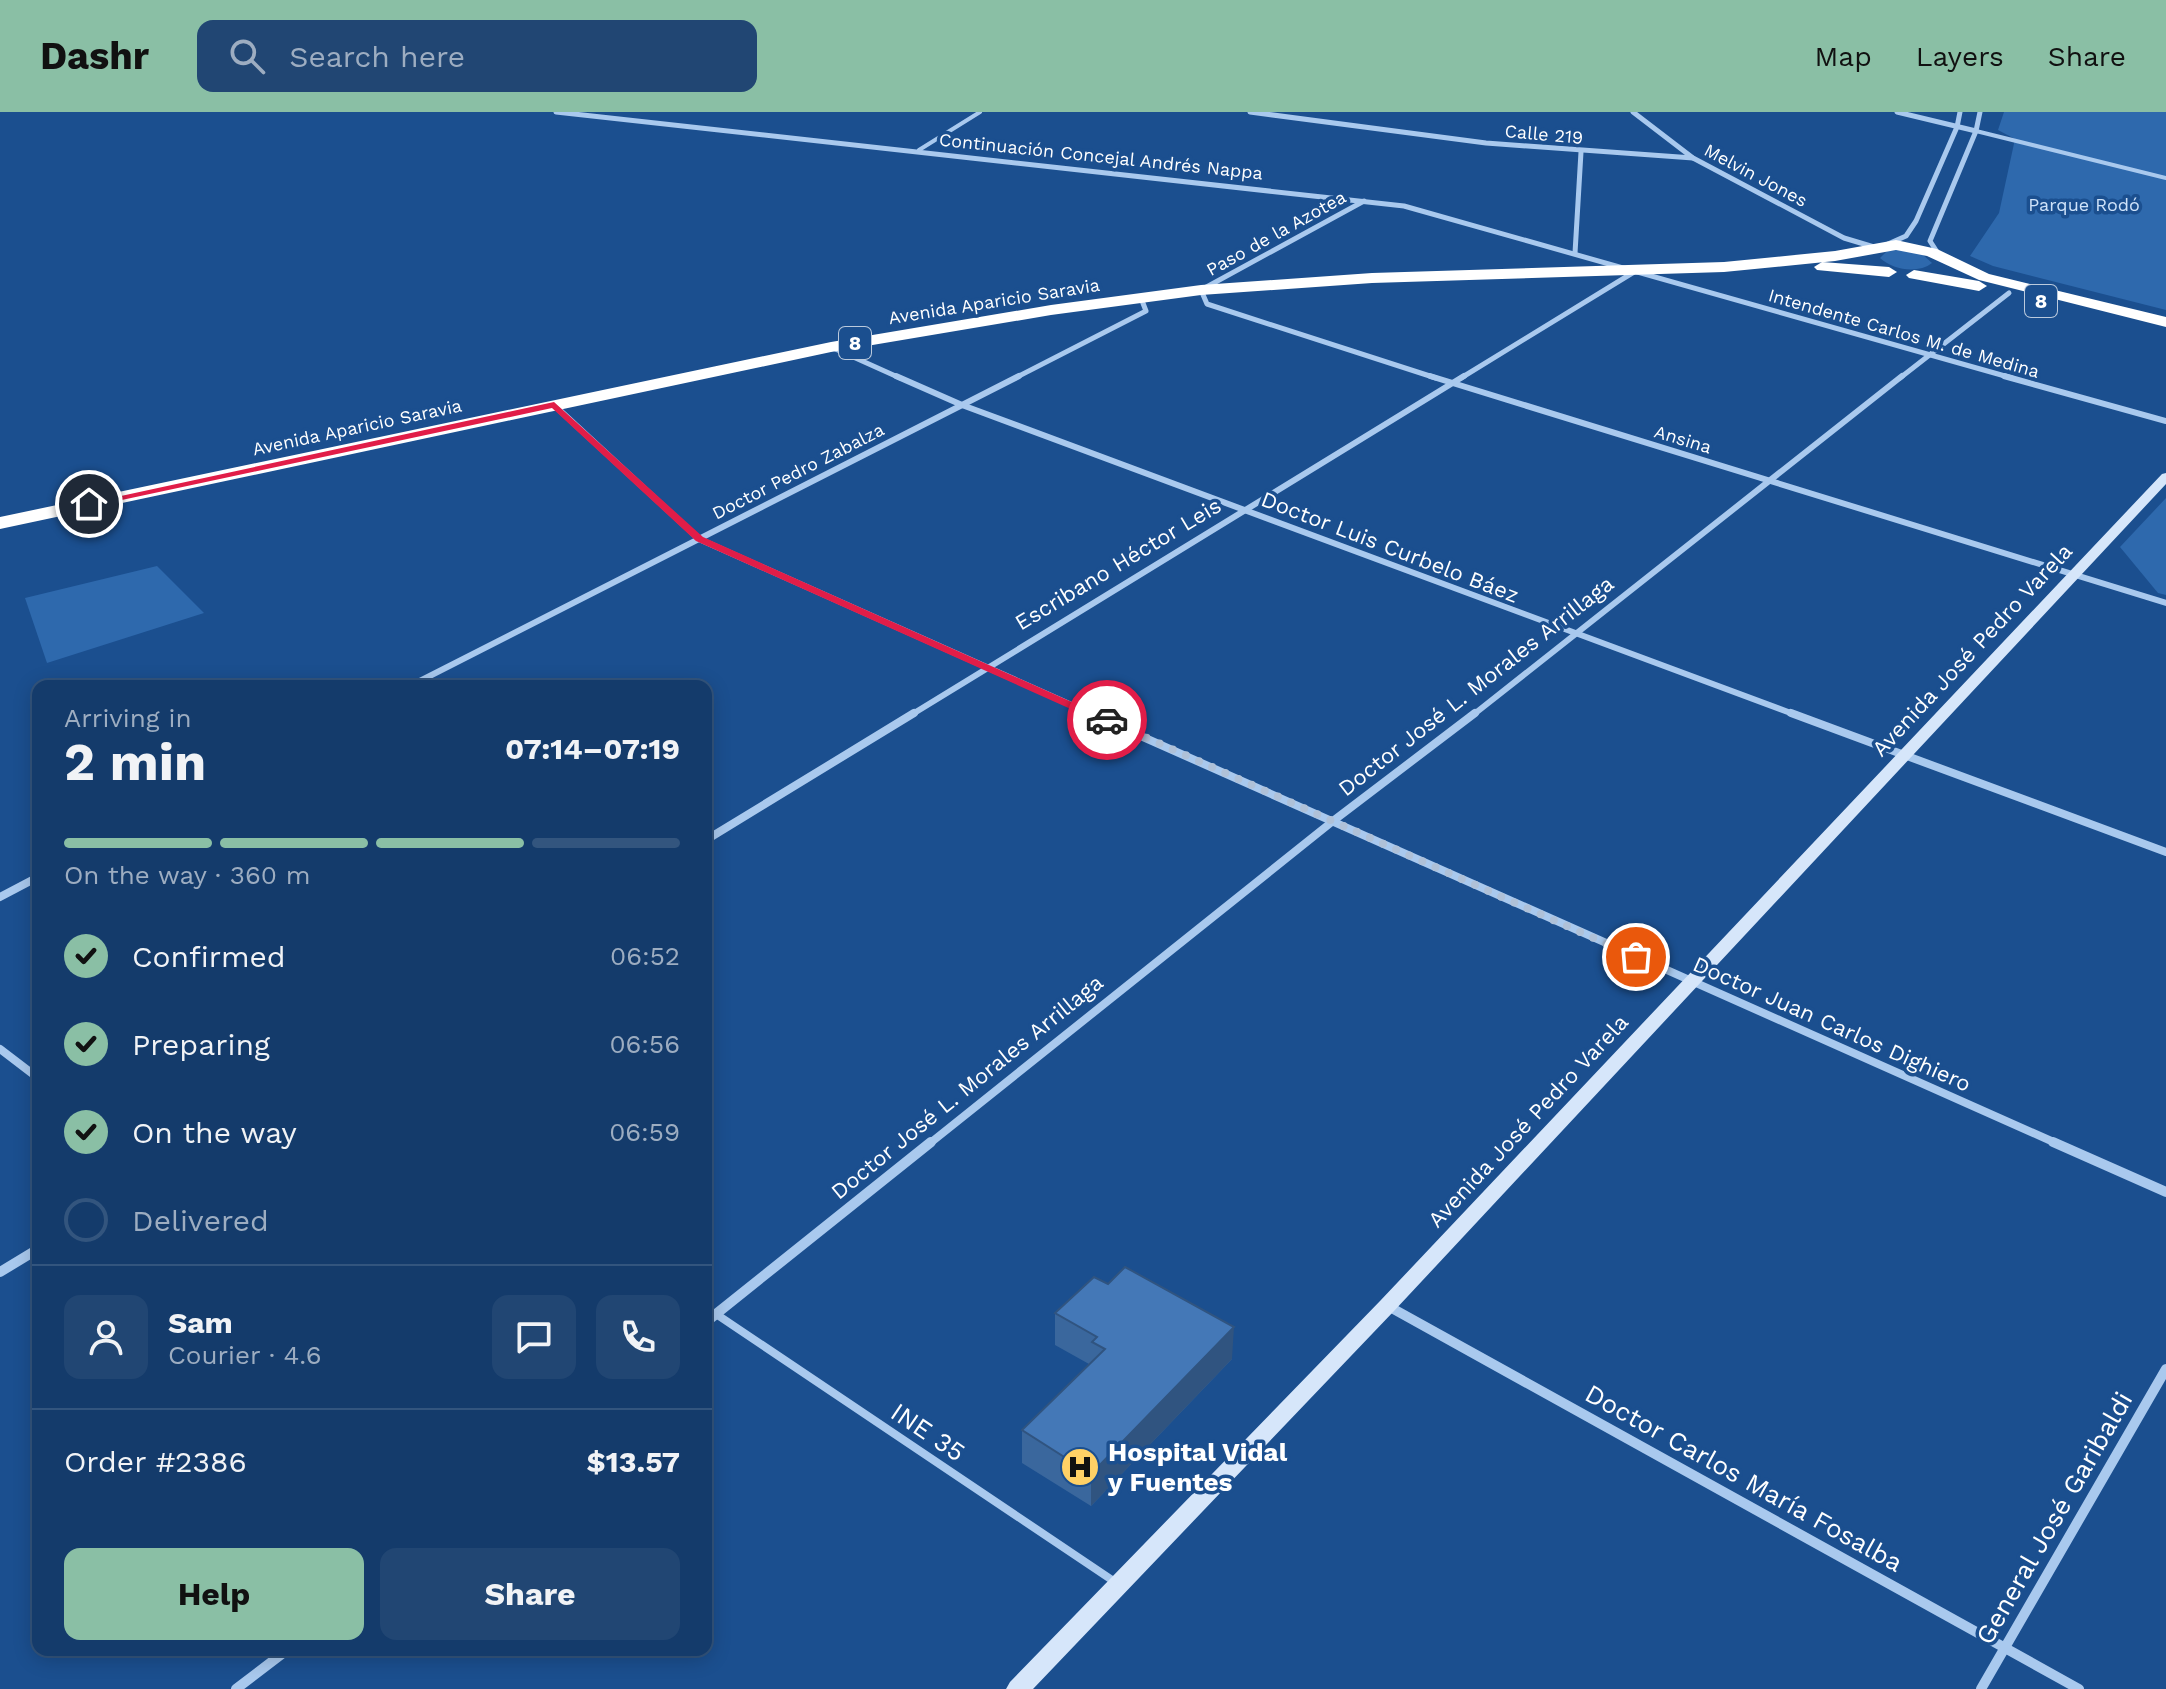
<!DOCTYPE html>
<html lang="en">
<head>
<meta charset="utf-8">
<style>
  body { margin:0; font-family:"Work Sans",sans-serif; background:#214673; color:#f1f3f6; height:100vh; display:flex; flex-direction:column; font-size:30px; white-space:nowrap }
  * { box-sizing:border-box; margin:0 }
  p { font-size:26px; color:#9dadc1 }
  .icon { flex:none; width:44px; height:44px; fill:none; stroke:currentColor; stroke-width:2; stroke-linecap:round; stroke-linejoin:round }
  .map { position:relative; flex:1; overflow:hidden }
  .details { position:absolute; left:32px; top:568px; width:680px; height:976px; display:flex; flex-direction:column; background:#143b6b; border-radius:16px; box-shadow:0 4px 20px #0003,0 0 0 2px #33557e }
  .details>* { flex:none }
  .pin { position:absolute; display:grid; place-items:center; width:68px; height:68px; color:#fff; margin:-34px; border:4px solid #fff; border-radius:50%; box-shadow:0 2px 8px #0007 }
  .courier { position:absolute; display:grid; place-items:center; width:80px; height:80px; margin:-40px; border:6px solid #e11d48; border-radius:50%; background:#fff; color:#222; box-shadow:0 2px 10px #0007 }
  .overview em { font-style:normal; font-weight:700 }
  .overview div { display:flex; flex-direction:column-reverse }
  .overview { display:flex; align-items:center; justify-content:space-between; height:136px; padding:0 32px }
  h1 { font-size:52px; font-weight:700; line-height:60px }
  .bar { display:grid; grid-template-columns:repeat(4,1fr); gap:12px 8px; align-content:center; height:96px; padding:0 32px }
  .bar i { height:10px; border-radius:6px; background:#33557e }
  .bar .selected { background:#8abfa5 }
  .bar p { grid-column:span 4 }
  .line { display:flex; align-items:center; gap:20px; padding:0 32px; border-top:2px solid #33557e }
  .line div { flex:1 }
  .round { display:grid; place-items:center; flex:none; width:84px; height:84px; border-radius:16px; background:#214673 }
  ol { padding:0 32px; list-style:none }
  li { display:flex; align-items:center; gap:24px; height:88px }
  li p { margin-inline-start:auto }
  li .icon { padding:8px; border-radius:50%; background:#8abfa5; color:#111; stroke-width:4 }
  li:last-child { color:#9dadc1 }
  li i { width:44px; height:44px; border:4px solid #33557e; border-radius:50% }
  .button { display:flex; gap:16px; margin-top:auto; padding:16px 32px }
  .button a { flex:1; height:92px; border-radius:16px; background:#8abfa5; color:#111; font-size:32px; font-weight:700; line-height:92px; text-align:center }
  .button a+a { background:#214673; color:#f1f3f6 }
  header { display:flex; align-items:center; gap:48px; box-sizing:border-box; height:112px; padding:0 40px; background:#8abfa5; color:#111 }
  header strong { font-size:38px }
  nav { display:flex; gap:44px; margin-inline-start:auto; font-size:28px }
  .search { width:560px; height:72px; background:#214673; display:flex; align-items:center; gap:20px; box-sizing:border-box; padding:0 28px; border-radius:16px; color:#9dadc1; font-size:30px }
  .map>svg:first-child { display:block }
  .green { fill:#2e69ad }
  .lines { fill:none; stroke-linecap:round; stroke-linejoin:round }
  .lane-far1 { stroke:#a9c9ee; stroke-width:4 }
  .lane { stroke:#a9c9ee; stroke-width:8 }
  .street-far3 { stroke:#a9c9ee; stroke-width:5 }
  .street-far2 { stroke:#a9c9ee; stroke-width:6 }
  .street-far1 { stroke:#a9c9ee; stroke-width:8 }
  .street { stroke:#a9c9ee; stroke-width:10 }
  .secondary { fill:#d6e6fa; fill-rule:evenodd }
  .highway { fill:#fff; fill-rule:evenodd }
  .wall { fill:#3a679d }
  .shaded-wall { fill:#305480 }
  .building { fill:#4478b7; stroke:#305480; stroke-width:2 }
  .route { fill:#e11d48 }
  .done { stroke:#afc1d8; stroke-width:8; stroke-dasharray:0 14.4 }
  .labels { text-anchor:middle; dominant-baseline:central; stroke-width:7; stroke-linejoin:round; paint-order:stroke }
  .far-street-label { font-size:18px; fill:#fff; stroke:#1b4f8f }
  .far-park-label { font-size:18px; fill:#cfe3fa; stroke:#1b4f8f }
  .shield { fill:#1b4f8f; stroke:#bbcadd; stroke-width:2 }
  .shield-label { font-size:20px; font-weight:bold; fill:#fff }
  .street-label { font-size:22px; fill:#fff; stroke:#1b4f8f }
  .near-street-label { font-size:26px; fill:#fff; stroke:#1b4f8f }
  .near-poi-label { font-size:26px; font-weight:bold; fill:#fff; stroke:#1b4f8f; text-anchor:start }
</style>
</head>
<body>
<header>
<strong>Dashr</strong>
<div class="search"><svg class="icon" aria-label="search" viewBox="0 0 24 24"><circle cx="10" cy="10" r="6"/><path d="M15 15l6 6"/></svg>Search here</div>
<nav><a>Map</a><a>Layers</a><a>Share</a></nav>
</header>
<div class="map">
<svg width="2166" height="1577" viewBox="0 0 2166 1577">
  <rect width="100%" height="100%" fill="#1b4f8f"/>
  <g class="green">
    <polygon points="2004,0 2166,0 2166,198 1993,154 1970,144 1999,101 2015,27 1998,18"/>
    <path d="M1898,138L1922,142L1932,151C1918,162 1893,158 1880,146L1887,139Z"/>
    <polygon points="2166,386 2166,483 2158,481 2120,435"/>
    <polygon points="157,454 204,501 47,551 25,486"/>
  </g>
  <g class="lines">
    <g class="lane-far1">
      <polyline points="1976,19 2166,66"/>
      <polyline points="919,38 980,0"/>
    </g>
    <polyline class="lane" points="716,1202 1115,1470"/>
    <g class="street-far3">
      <polyline points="556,0 1404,94 2012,266"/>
      <polyline points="1250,0 1486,31 1693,46"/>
      <polyline points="1633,0 1693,46 1844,126 1874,135"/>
      <polyline points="1897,0 1976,19"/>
      <polyline points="1364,89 1201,178 1207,192 1436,266"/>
      <polyline points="1888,132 1906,124 1916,109 1957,15 1960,0"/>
      <polyline points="1575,141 1581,40"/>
      <polyline points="1939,143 1930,129 1976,19 1980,0"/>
      <polyline points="831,235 900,266"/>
      <polyline points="1015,266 1146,199 1141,186"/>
      <polyline points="1461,266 1634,160"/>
      <polyline points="1900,266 2009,181"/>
    </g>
    <g class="street-far2">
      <polyline points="896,264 962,293 1796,603"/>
      <polyline points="1430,264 2166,491"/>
      <polyline points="2004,264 2166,309"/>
      <polyline points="554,293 699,427 1094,603"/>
      <polyline points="410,574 1019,264"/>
      <polyline points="911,603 1464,264"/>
      <polyline points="1473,603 1902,264"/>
    </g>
    <g class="street-far1">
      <polyline points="1089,601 2058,1032"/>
      <polyline points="1791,601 2166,740"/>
      <polyline points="706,728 914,601"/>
      <polyline points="0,785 38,765"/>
      <polyline points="0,937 38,966"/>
      <polyline points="929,1032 1333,709 1475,601"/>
    </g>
    <g class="street">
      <polyline points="2053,1030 2166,1080"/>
      <polyline points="0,1160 38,1137"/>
      <polyline points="1388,1194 2079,1577"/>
      <polyline points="706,1210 931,1030"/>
      <polyline points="236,1577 287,1538"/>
      <polyline points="1981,1577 2166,1257"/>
    </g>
    <polygon class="secondary" points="2166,361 2166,372 1394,1199 1033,1577 1006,1577 1010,1570 1380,1189 2162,362"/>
    <g class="highway">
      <polygon points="1896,128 1937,137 1989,162 2166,205 2166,215 1979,168 1927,144 1896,138 1835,149 1724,160 1372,171 1201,183 1051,203 831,240 0,417 0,405 831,230 1051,193 1201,173 1372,161 1724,150 1835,139"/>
      <polygon points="1822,150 1889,155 1897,160 1889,165 1817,158 1814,155"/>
      <polygon points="1914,158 1979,169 1987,174 1979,179 1909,166 1906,163"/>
    </g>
  </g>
  <polygon class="wall" points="1055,1201 1232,1247 1091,1394 1022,1351 1022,1318 1089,1252 1055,1233"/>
  <polygon class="shaded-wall" points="1234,1215 1232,1247 1091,1394 1091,1362"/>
  <polygon class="building" points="1125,1155 1234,1215 1091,1362 1022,1318 1105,1237 1092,1230 1097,1225 1055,1201 1094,1165 1108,1172"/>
  <polygon class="route" points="554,290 703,425 1112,608 1102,611 696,429 552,296 89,395 84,392"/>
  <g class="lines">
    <polyline class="done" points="1107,608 1636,845"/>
  </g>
  <defs>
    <g id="hospital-disc" transform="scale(2)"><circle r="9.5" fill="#ffd166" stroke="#1b4f8f"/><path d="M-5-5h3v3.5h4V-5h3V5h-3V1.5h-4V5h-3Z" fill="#111"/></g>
  </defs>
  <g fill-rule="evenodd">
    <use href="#hospital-disc" x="1080" y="1355"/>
  </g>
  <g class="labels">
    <g class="far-street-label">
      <text transform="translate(1544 22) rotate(5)">Calle 219</text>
      <text transform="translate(1101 44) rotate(6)">Continuación Concejal Andrés Nappa</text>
      <text transform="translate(1756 63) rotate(28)">Melvin Jones</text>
      <text transform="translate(1276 121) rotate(-29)">Paso de la Azotea</text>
      <text transform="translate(994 189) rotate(-9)">Avenida Aparicio Saravia</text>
      <text transform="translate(1904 221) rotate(16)">Intendente Carlos M. de Medina</text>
      <text transform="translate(357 315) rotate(-12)">Avenida Aparicio Saravia</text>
      <text transform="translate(1683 327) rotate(17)">Ansina</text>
      <text transform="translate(798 359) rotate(-27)">Doctor Pedro Zabalza</text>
    </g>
    <g class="far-park-label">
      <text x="2084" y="92">Parque Rodó</text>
    </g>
    <g class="shield">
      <rect x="2025" y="173" width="32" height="32" rx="6"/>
      <rect x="839" y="215" width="32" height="32" rx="6"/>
    </g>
    <g class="shield-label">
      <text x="2041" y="189">8</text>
      <text x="855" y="231">8</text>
    </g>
    <g class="street-label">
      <text transform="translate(1390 435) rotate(21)">Doctor Luis Curbelo Báez</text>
      <text transform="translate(1118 452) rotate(-31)">Escribano Héctor Leis</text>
      <text transform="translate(1972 538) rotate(-47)">Avenida José Pedro Varela</text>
      <text transform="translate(1476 574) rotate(-38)">Doctor José L. Morales Arrillaga</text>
      <text transform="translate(1832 912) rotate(24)">Doctor Juan Carlos Dighiero</text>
      <text transform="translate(967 975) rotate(-39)">Doctor José L. Morales Arrillaga</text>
      <text transform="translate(1528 1009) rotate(-47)">Avenida José Pedro Varela</text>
    </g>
    <g class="near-street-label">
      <text transform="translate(928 1320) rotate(34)">INE 35</text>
      <text transform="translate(1744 1366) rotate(29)">Doctor Carlos María Fosalba</text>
      <text transform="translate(2054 1406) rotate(-60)">General José Garibaldi</text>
    </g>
    <g class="near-poi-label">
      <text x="1108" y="1340">Hospital Vidal<tspan x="1108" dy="30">y Fuentes</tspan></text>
    </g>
  </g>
</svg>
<div class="pin" style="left:1636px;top:845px;background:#ea580c"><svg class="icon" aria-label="bag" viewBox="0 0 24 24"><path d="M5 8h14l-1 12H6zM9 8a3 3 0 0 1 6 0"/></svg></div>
<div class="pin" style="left:89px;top:392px;background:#1f2937"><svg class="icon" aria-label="home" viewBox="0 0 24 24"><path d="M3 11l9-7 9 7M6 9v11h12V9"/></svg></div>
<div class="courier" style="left:1107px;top:608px"><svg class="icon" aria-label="car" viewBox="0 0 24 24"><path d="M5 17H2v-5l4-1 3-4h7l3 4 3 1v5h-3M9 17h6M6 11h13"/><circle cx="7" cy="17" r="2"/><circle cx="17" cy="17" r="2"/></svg></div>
<section class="details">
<div class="overview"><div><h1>2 min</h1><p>Arriving in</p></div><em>07:14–07:19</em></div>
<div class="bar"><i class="selected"></i><i class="selected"></i><i class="selected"></i><i></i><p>On the way · 360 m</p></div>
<ol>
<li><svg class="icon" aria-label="check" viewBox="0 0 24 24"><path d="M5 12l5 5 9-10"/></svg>Confirmed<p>06:52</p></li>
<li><svg class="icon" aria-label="check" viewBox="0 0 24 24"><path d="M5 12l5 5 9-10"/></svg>Preparing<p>06:56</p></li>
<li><svg class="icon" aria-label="check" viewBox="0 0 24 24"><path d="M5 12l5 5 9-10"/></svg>On the way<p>06:59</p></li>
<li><i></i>Delivered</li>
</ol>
<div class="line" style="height:144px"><a class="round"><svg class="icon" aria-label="person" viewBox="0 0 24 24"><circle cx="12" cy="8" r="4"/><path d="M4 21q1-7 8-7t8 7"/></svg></a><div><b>Sam</b><p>Courier · 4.6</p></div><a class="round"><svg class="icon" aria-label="chat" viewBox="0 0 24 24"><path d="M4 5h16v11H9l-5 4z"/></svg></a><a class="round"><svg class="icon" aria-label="phone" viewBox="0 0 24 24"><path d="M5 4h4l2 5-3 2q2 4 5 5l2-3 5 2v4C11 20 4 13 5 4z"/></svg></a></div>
<div class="line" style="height:104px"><div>Order #2386</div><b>$13.57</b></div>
<div class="button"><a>Help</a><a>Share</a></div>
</section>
</div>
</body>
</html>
